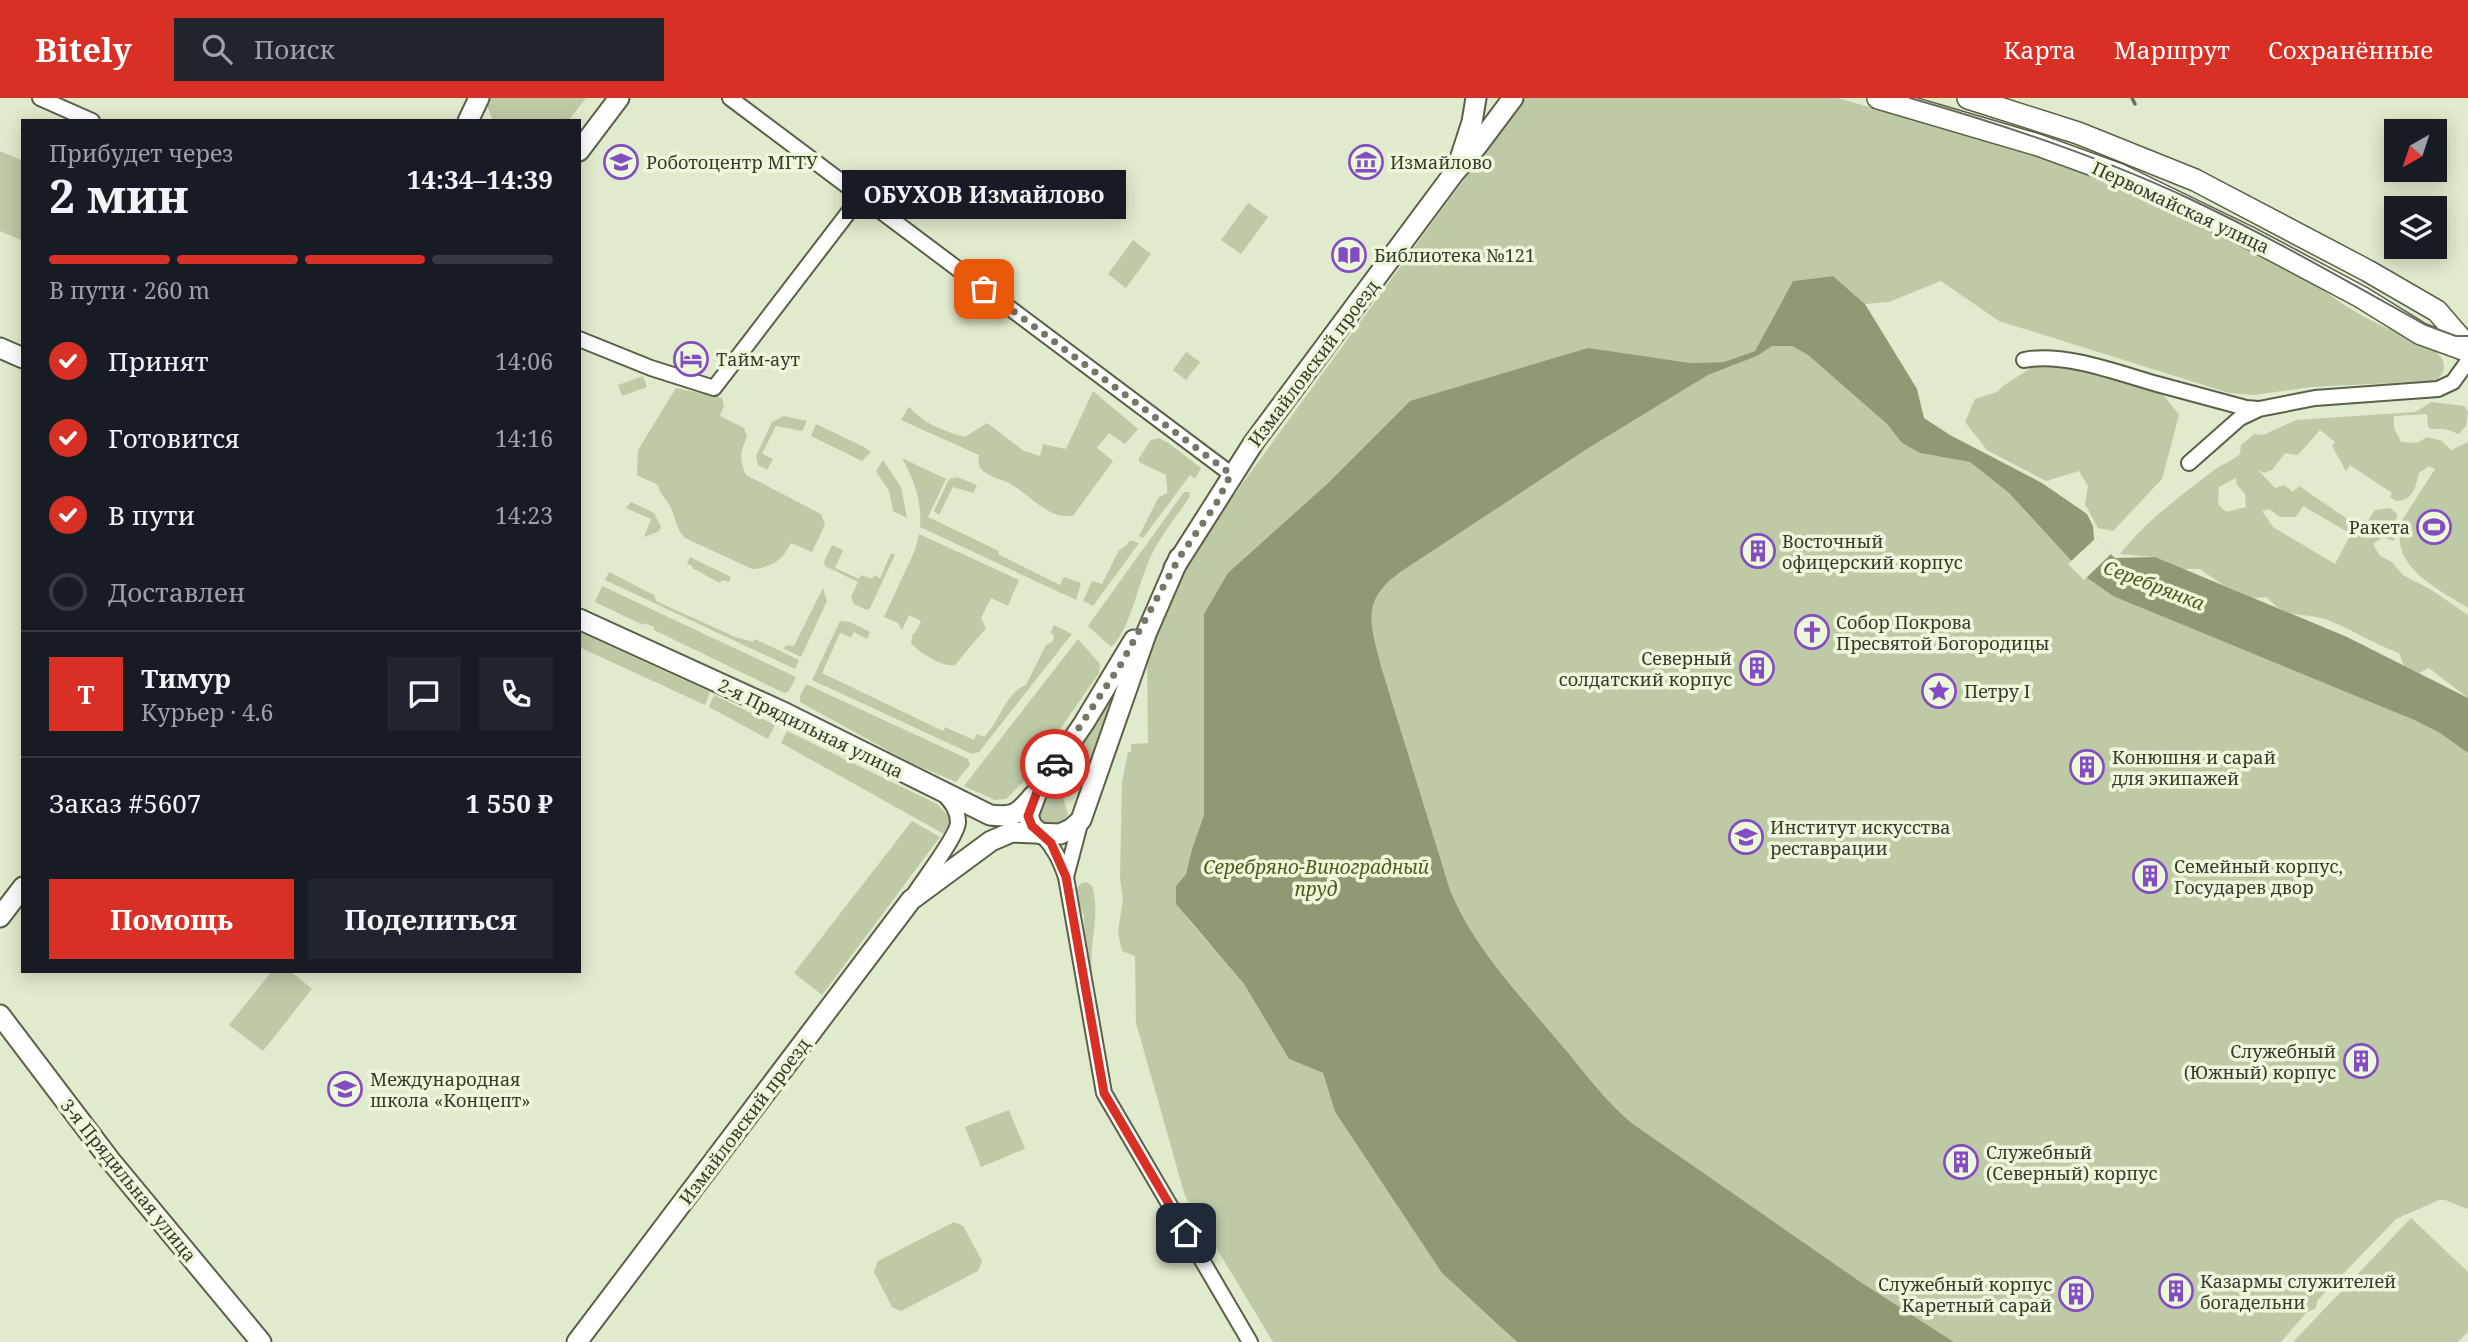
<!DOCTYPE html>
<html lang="ru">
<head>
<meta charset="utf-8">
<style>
  body { margin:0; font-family:"Noto Serif",serif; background:#20242c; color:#f1f3f6; height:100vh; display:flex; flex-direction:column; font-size:26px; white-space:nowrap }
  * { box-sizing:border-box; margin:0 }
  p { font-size:23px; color:#9ea1a6 }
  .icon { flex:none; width:38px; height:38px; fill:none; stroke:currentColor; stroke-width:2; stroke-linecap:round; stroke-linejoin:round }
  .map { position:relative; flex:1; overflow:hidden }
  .side { position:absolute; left:21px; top:21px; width:560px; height:854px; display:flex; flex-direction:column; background:#171b24; border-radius:0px; box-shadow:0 4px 18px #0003 }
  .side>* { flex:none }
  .needle { width:46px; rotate:219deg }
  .fabs { position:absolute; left:2384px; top:21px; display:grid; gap:14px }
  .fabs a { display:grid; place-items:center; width:63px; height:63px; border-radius:0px; background:#171b24; box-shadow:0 4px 18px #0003; font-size:35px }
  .pin { position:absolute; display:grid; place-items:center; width:60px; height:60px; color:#fff; margin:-30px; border-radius:14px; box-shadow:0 4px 10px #0006 }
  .courier { position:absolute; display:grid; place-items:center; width:70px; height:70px; margin:-35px; border:5px solid #d93025; border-radius:50%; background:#fff; color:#222; box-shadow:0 2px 9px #0007 }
  .bubble { position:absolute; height:49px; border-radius:0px; background:#171b24; box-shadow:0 4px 18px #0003; font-size:23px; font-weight:700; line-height:49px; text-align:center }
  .headline em { font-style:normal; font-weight:700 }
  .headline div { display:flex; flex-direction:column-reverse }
  .headline { display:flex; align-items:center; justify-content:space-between; height:119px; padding:0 28px }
  h1 { font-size:46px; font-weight:700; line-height:52px }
  .bar { display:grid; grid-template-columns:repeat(4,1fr); gap:10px 7px; align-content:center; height:84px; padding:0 28px }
  .bar i { height:9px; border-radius:5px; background:#363941 }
  .bar .selected { background:#d93025 }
  .bar p { grid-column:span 4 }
  .line { display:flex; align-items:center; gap:18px; padding:0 28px; border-top:2px solid #363941 }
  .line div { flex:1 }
  .round { display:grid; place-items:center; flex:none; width:74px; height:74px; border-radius:0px; background:#20242c }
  ol { padding:0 28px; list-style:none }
  li { display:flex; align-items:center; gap:21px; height:77px }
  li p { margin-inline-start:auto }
  li .icon { padding:7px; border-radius:50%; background:#d93025; color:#fff; stroke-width:4 }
  li:last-child { color:#9ea1a6 }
  li i { width:38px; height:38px; border:4px solid #363941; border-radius:50% }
  .cta { display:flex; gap:14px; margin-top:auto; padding:14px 28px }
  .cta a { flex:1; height:80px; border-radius:0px; background:#d93025; color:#fff; font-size:28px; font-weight:700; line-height:80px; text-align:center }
  .cta a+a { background:#20242c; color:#f1f3f6 }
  header { display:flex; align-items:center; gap:42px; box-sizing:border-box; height:98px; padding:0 35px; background:#d93025; color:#fff }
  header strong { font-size:33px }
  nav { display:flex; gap:38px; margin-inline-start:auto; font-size:24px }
  .search { width:490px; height:63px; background:#20242c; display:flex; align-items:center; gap:18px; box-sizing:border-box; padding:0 24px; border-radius:0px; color:#9ea1a6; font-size:26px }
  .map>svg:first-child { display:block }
  .green { fill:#becaa6; fill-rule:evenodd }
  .water { fill:#8e9a73 }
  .pier { fill:#e0eacc }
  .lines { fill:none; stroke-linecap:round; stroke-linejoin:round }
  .minor-casing { stroke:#596147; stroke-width:18 }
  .tertiary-casing { stroke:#596147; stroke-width:23 }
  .secondary-casing { stroke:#596147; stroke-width:24 }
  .minor { stroke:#fff; stroke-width:14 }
  .tertiary { stroke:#fff; stroke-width:19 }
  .secondary { stroke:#fff; stroke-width:21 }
  .tram { stroke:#676d5b; stroke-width:2 }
  .rail { stroke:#676d5b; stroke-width:3.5 }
  .done { stroke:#727865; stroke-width:7; stroke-dasharray:0 12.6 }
  .route { stroke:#d93025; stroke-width:9 }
  .labels { text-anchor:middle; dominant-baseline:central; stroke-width:7; stroke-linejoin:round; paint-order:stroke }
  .poi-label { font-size:18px; fill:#363a2e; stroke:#edf7d9; text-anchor:start }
  .street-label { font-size:18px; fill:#363a2e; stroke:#edf7d9 }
  .water-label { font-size:19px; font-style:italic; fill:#4d5c1f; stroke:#edf7d9 }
</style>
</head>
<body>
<header>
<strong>Bitely</strong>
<div class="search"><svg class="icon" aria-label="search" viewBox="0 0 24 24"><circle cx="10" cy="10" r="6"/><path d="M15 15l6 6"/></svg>Поиск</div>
<nav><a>Карта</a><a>Маршрут</a><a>Сохранённые</a></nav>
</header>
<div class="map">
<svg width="2468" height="1244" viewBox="0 0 2468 1244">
  <rect width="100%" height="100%" fill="#e0eacc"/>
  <g class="green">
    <polygon points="488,0 586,0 568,23 493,23 486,4"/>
    <path d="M1523,0H1838L2095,75L2307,178C2328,198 2354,214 2380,227C2397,235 2432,244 2442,261C2447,270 2442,280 2433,283L2311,289L2253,297L2229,295L1999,223L1941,183L1889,204L1865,206L1833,178L1793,183L1755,253L1724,264L1690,265L1410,303L1326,387L1204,516V717L1192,751L1186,776L1176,788L1187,820L1244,886L1289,961L1323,975L1335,1014L1442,1175L1517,1244H1273L1185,1098L1136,925L1135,858L1122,853L1118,834L1123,801L1120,780L1122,684L1128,654H1131V646L1148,645L1147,554L1165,503L1208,433Z"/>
    <polygon points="0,53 23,63 23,143 0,133"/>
    <polygon points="1248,105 1268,119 1241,156 1221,142"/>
    <polygon points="1133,142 1151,156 1126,190 1108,176"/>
    <path d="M1772,248H1792L1808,257L1887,326L1902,345L1920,355L1970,364L2009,395L2071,463L2097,439L2112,455L2086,479L2412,621L2440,635L2468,655V1111L2445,1102H2439L2396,1121L2317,1203L2316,1210L2306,1215L2281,1244H1954L1862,1185L1633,1026C1601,999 1585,974 1558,943C1518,895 1474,850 1450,792L1381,568C1371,527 1360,504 1399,475L1587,351L1708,277L1757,258Z"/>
    <polygon points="1186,254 1200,264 1186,282 1173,272"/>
    <path d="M2037,266C2072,267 2131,276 2161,296C2168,301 2174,311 2179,317L2162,381L2113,433L2098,430L2085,406L2088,388L2079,373L2046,383L1987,352L1965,324L1975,301L1997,294L2003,288Z"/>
    <polygon points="643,278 647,289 622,298 618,287"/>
    <path d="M676,290L722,300L724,308L720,318L744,330L747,339C740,354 739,361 746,377L821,416L825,427L812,454L791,445C783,462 771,470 752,471L685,440C675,430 676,419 670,408C665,399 660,397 658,387L637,377L638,352Z"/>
    <path d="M1093,293L1138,331L1125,346L1109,335L1097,350L1113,363L1073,418C1046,421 1031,397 1009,385C1001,381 990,379 983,373C978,369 978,363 979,357L901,322L909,309C925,326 943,333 965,339L987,325L1024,353L1040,358L1043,346L1066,351Z"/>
    <path d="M2432,304L2464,308L2468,314L2466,328L2459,336L2445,331H2431L2428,329L2427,316L2394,318V330L2401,344L2417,345L2427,339L2442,343L2451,352L2468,344V510C2436,489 2390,470 2401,424L2435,371L2429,368L2419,375C2415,391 2413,402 2396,403L2390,399L2392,395L2350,367L2346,373L2332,348L2335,344L2320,332L2298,357L2285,355L2272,372L2264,375L2257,371L2275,390L2284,387L2293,394L2299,388L2362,431L2375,412L2390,410L2397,416L2394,443L2383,439L2373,446L2380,458L2392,464L2403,477L2430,491L2468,517V600L2429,570L2419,575L2404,568L2399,555C2374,546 2353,532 2328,522C2304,513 2286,523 2267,499L2253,500L2223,487L2200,471H2182L2155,459L2120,456C2145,424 2180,398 2213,373C2222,366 2232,363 2240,356L2241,347L2254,336L2263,337L2296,322L2415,314ZM2236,380L2237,387L2245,396L2246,409L2226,414L2218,406L2219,389ZM2303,408L2351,436L2335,466L2273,429L2262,413L2269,411L2280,419H2296Z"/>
    <polygon points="784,318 807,323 802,333 776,328 762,356 773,361 767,372 758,367 756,358 772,324"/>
    <polygon points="816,326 864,349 871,354 862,363 811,338"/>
    <path d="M1159,340L1167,344L1201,370L1195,381L1190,377L1143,440L1139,438L1158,400L1167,395C1168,389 1166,383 1166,377L1139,364V360L1151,342Z"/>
    <path d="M902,360L946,381L928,419L999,453L998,456L1060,487L1064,479L1081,485L1076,502L920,429C922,403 914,382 902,360Z"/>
    <polygon points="883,362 901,389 907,420 893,413 889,393 876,373"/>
    <polygon points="957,379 977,387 973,395 953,389 939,417 934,413 949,381"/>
    <path d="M1184,394H1189L1190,398C1177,418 1161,437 1151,458C1139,482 1130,533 1111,549L1088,528Z"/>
    <polygon points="631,404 654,415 661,429 659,433 644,439 651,421 626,410"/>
    <path d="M919,436L1019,482L1008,508L991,500L981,520L986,530L955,567C940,569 922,555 911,546L913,535H915L921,523L909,517L902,532L898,525L884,519L915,452Z"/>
    <polygon points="1130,442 1139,445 1093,508 1083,503 1092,483 1102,486 1119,452 1126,448"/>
    <polygon points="832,447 843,452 835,470 859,481 861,477 872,481 874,477 880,480 891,455 895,457 870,510 867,512 854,506 851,499 858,484 825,468 824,464"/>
    <polygon points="690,459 731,479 729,484 722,482 720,485 692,470 693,468 687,466"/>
    <polygon points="609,474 654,497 656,503 735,539 753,544 755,541 799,562 795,571 605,482"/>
    <polygon points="602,488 796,579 789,593 784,595 654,532 654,529 644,525 643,527 595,504"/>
    <polygon points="823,490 827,503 801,559 783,550 788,547 794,548"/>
    <path d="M840,523L850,524L870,534L867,541L854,534L851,539L840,535L822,575L943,633L945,629L974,642L977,636L984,639C1000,624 1005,595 1026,587L1046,547L1052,544L1054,539L1051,534L1054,527L1072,536L979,654L972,656L812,582Z"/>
    <polygon points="579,534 710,594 705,607 579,549"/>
    <polygon points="1078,541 1100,566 1099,575 1024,683 1006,701 995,702 964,688"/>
    <polygon points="806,586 968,661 970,667 956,684 909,664 800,604 800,598"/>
    <polygon points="714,597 775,627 768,641 709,609"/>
    <polygon points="1109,606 1111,608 1080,701 1074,683 1062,674"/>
    <polygon points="787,633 937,706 950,719 949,728 944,736 781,645"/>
    <polygon points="1053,690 1061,692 1068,717 1062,725 1051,730 1037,724 1036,709 1048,691"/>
    <polygon points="912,723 940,739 822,897 794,875"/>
    <path d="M1086,784L1092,788C1101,816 1089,843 1092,871L1085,860L1084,818L1076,799V792L1080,786Z"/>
    <polygon points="272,873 290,873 312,891 263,953 229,927"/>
    <polygon points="1009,1012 1025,1051 981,1069 965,1029"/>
    <polygon points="2411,1120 2468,1174 2468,1234 2458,1244 2293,1244"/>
    <polygon points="954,1124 963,1128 982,1163 978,1173 901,1213 892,1209 874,1174 878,1163"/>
  </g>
  <path class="water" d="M1833,178L1865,206L1917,291L1924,320L1950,337L2042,385L2087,416L2093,428L2094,441L2115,460L2155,459L2347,539L2468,600V655L2440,635L2412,621L2113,498L2086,479L2009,395L1970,364L1920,355L1902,345L1887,326L1808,257L1792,248H1772L1757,258L1708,277L1587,351L1399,475C1360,504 1371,527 1381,568L1450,792C1474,850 1518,895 1558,943C1585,974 1601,999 1633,1026L1862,1185L1954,1244H1517L1442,1175L1335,1014L1323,975L1289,961L1244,886L1176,806V788L1186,776L1192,751L1204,717V516L1228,475L1326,387L1410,303L1588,250L1690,265L1724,264L1755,253L1793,183Z"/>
  <polygon class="pier" points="2097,439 2112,455 2084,482 2068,466"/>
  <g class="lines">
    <g class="minor-casing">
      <g id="minor">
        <polyline points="40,0 92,23"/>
        <polyline points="730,0 1231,376"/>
        <polyline points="579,241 651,270 714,290 861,98"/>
        <path d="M2024,262C2064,254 2118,275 2157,286C2186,294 2216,302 2246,310L2258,311"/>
        <polyline points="2189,365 2240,320 2259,311 2315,300 2438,291 2453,284 2468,263"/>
        <path d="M1041,736C1054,749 1060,762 1066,779L1104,995L1250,1244"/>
        <polyline points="1066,779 1081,722"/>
        <path d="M915,795C924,781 958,737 958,724C958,712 951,704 944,696"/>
      </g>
    </g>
    <g class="tertiary-casing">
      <g id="tertiary">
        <polyline points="468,23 479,0"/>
        <polyline points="579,53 619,0"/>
        <polyline points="1460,61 1472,24 1476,0"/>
        <polyline points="0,250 23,260"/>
        <polyline points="1174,470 1254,344 1454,75 1477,48 1513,0"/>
        <path d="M579,521L785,615L990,717C1014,720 1018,716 1033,698"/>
        <polyline points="1041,736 1032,728 1028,718 1037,694 1084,625 1134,542"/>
        <polyline points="0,819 23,789"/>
        <polyline points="0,917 110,1062 261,1244"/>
        <polyline points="577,1244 911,802 991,743 1012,734 1060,736 1071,731 1081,722 1146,536 1179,460"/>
      </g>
    </g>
    <g class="secondary-casing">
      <g id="secondary">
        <polyline points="1878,0 2038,47 2118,76 2250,140 2361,199 2421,236 2468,253"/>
        <polyline points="1968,0 2078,35 2195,82 2368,173 2437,213 2468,249"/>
      </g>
    </g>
    <use href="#minor" class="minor"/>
    <use href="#tertiary" class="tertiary"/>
    <use href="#secondary" class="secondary"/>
    <path class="tram" d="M1910,0C2005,27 2100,59 2190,101C2271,139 2348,184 2426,227L2456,238H2468"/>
    <polyline class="rail" points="2132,0 2135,6"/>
  </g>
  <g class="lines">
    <polyline class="done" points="984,191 1231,376 1216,406 1179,460 1121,566 1055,666"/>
    <polyline class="route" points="1055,666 1037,694 1028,718 1032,728 1051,745 1066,779 1104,995 1186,1135"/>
  </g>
  <defs>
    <g id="university-ring" transform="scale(1.75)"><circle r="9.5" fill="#edf7d9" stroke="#834cc3" stroke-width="1.5"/><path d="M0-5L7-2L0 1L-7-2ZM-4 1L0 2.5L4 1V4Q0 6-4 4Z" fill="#834cc3"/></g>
    <g id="museum-ring" transform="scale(1.75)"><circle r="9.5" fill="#edf7d9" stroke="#834cc3" stroke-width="1.5"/><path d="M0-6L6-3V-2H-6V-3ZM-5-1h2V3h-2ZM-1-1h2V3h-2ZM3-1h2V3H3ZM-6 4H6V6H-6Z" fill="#834cc3"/></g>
    <g id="library-ring" transform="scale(1.75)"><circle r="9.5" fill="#edf7d9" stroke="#834cc3" stroke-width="1.5"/><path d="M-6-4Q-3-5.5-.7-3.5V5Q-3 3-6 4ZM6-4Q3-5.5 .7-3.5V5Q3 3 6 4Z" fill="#834cc3"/></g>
    <g id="hotel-ring" transform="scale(1.75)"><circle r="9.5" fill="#edf7d9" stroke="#834cc3" stroke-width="1.5"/><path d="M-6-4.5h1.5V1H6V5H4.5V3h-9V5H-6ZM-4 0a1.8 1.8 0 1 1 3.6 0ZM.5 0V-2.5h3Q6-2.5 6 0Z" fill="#834cc3"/></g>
    <g id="stadium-ring" transform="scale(1.75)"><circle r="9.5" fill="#edf7d9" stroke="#834cc3" stroke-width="1.5"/><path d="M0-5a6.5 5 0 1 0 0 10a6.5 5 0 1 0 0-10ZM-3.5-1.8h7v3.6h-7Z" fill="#834cc3"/></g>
    <g id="building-ring" transform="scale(1.75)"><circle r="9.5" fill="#edf7d9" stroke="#834cc3" stroke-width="1.5"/><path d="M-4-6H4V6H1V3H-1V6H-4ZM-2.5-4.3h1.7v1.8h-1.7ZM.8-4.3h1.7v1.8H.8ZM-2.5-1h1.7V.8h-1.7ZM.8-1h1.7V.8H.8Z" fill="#834cc3"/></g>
    <g id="church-ring" transform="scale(1.75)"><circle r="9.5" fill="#edf7d9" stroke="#834cc3" stroke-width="1.5"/><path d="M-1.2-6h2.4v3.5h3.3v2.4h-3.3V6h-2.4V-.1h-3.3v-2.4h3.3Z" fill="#834cc3"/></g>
    <g id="sight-ring" transform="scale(1.75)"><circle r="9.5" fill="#edf7d9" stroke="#834cc3" stroke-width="1.5"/><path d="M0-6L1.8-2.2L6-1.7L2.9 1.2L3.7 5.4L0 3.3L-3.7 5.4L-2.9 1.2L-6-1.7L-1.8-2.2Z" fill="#834cc3"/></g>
    <g id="school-ring" transform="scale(1.75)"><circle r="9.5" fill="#edf7d9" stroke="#834cc3" stroke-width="1.5"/><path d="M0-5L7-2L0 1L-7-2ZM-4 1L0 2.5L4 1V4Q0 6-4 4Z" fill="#834cc3"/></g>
  </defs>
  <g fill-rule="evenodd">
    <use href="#university-ring" x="621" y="64"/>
    <use href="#museum-ring" x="1366" y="64"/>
    <use href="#library-ring" x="1349" y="157"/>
    <use href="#hotel-ring" x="691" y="261"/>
    <use href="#stadium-ring" x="2434" y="429"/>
    <use href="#building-ring" x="1758" y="453"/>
    <use href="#church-ring" x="1812" y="534"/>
    <use href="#building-ring" x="1757" y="570"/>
    <use href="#sight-ring" x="1939" y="593"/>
    <use href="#building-ring" x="2087" y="669"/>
    <use href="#university-ring" x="1746" y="739"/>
    <use href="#building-ring" x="2150" y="778"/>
    <use href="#building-ring" x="2361" y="963"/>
    <use href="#school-ring" x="345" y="991"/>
    <use href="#building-ring" x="1961" y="1064"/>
    <use href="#building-ring" x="2176" y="1193"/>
    <use href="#building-ring" x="2076" y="1196"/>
  </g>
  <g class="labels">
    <g class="poi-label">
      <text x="646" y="64">Роботоцентр МГТУ</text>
      <text x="1390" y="64">Измайлово</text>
      <text x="1374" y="157">Библиотека №121</text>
      <text x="716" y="261">Тайм-аут</text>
      <text x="2410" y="429" text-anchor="end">Ракета</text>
      <text x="1782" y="443">Восточный<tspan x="1782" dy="21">офицерский корпус</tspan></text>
      <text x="1836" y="524">Собор Покрова<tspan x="1836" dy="21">Пресвятой Богородицы</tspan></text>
      <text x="1732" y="560" text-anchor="end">Северный<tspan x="1732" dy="21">солдатский корпус</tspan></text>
      <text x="1964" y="593">Петру I</text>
      <text x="2112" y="659">Конюшня и сарай<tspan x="2112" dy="21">для экипажей</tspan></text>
      <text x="1770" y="729">Институт искусства<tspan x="1770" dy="21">реставрации</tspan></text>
      <text x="2174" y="768">Семейный корпус,<tspan x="2174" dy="21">Государев двор</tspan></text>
      <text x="2336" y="953" text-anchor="end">Служебный<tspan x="2336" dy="21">(Южный) корпус</tspan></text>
      <text x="370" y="981">Международная<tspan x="370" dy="21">школа «Концепт»</tspan></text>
      <text x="1986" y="1054">Служебный<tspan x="1986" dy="21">(Северный) корпус</tspan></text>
      <text x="2200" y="1183">Казармы служителей<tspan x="2200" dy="21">богадельни</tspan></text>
      <text x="2052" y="1186" text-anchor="end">Служебный корпус<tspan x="2052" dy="21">Каретный сарай</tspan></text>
    </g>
    <g class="street-label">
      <text transform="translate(2181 109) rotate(25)">Первомайская улица</text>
      <text transform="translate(1313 265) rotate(-53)">Измайловский проезд</text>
      <text transform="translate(811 630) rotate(26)">2-я Прядильная улица</text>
      <text transform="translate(744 1023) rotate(-53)">Измайловский проезд</text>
      <text transform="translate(129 1082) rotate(51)">3-я Прядильная улица</text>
    </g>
    <g class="water-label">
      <text transform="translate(2154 487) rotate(21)">Серебрянка</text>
      <text x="1316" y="769">Серебряно-Виноградный<tspan x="1316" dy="22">пруд</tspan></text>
    </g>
  </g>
</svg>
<div class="fabs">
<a><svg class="needle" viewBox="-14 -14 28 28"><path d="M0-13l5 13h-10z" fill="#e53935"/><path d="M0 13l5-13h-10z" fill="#9ea1a6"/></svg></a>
<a><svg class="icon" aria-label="layers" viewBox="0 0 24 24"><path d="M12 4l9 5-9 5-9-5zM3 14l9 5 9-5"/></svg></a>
</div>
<div class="pin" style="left:984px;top:191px;background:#ea580c"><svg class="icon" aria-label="bag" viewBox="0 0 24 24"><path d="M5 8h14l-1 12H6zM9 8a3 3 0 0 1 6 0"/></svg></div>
<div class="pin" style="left:1186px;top:1135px;background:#1f2937"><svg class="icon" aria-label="home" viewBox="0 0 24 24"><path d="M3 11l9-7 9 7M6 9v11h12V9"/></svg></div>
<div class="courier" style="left:1055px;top:666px"><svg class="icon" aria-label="car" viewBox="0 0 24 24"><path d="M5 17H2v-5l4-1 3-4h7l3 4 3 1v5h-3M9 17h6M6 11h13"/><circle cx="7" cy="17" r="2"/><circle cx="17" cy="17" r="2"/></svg></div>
<div class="bubble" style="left:842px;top:72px;width:284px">ОБУХОВ Измайлово</div>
<section class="side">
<div class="headline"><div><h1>2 мин</h1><p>Прибудет через</p></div><em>14:34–14:39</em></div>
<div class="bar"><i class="selected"></i><i class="selected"></i><i class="selected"></i><i></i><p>В пути · 260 m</p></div>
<ol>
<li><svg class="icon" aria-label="check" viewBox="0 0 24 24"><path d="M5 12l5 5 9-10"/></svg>Принят<p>14:06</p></li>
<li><svg class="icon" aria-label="check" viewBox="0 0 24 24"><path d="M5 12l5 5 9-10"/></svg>Готовится<p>14:16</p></li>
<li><svg class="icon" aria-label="check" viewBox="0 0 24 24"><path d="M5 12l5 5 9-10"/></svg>В пути<p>14:23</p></li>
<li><i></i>Доставлен</li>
</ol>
<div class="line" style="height:126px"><b class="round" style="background:#d93025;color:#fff">Т</b><div><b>Тимур</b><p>Курьер · 4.6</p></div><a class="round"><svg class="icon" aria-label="chat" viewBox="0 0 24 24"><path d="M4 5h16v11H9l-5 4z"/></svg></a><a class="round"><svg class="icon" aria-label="phone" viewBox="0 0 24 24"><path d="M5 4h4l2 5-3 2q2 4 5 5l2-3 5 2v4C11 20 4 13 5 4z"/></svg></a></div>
<div class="line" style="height:91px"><div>Заказ #5607</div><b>1 550 ₽</b></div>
<div class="cta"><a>Помощь</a><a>Поделиться</a></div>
</section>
</div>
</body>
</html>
